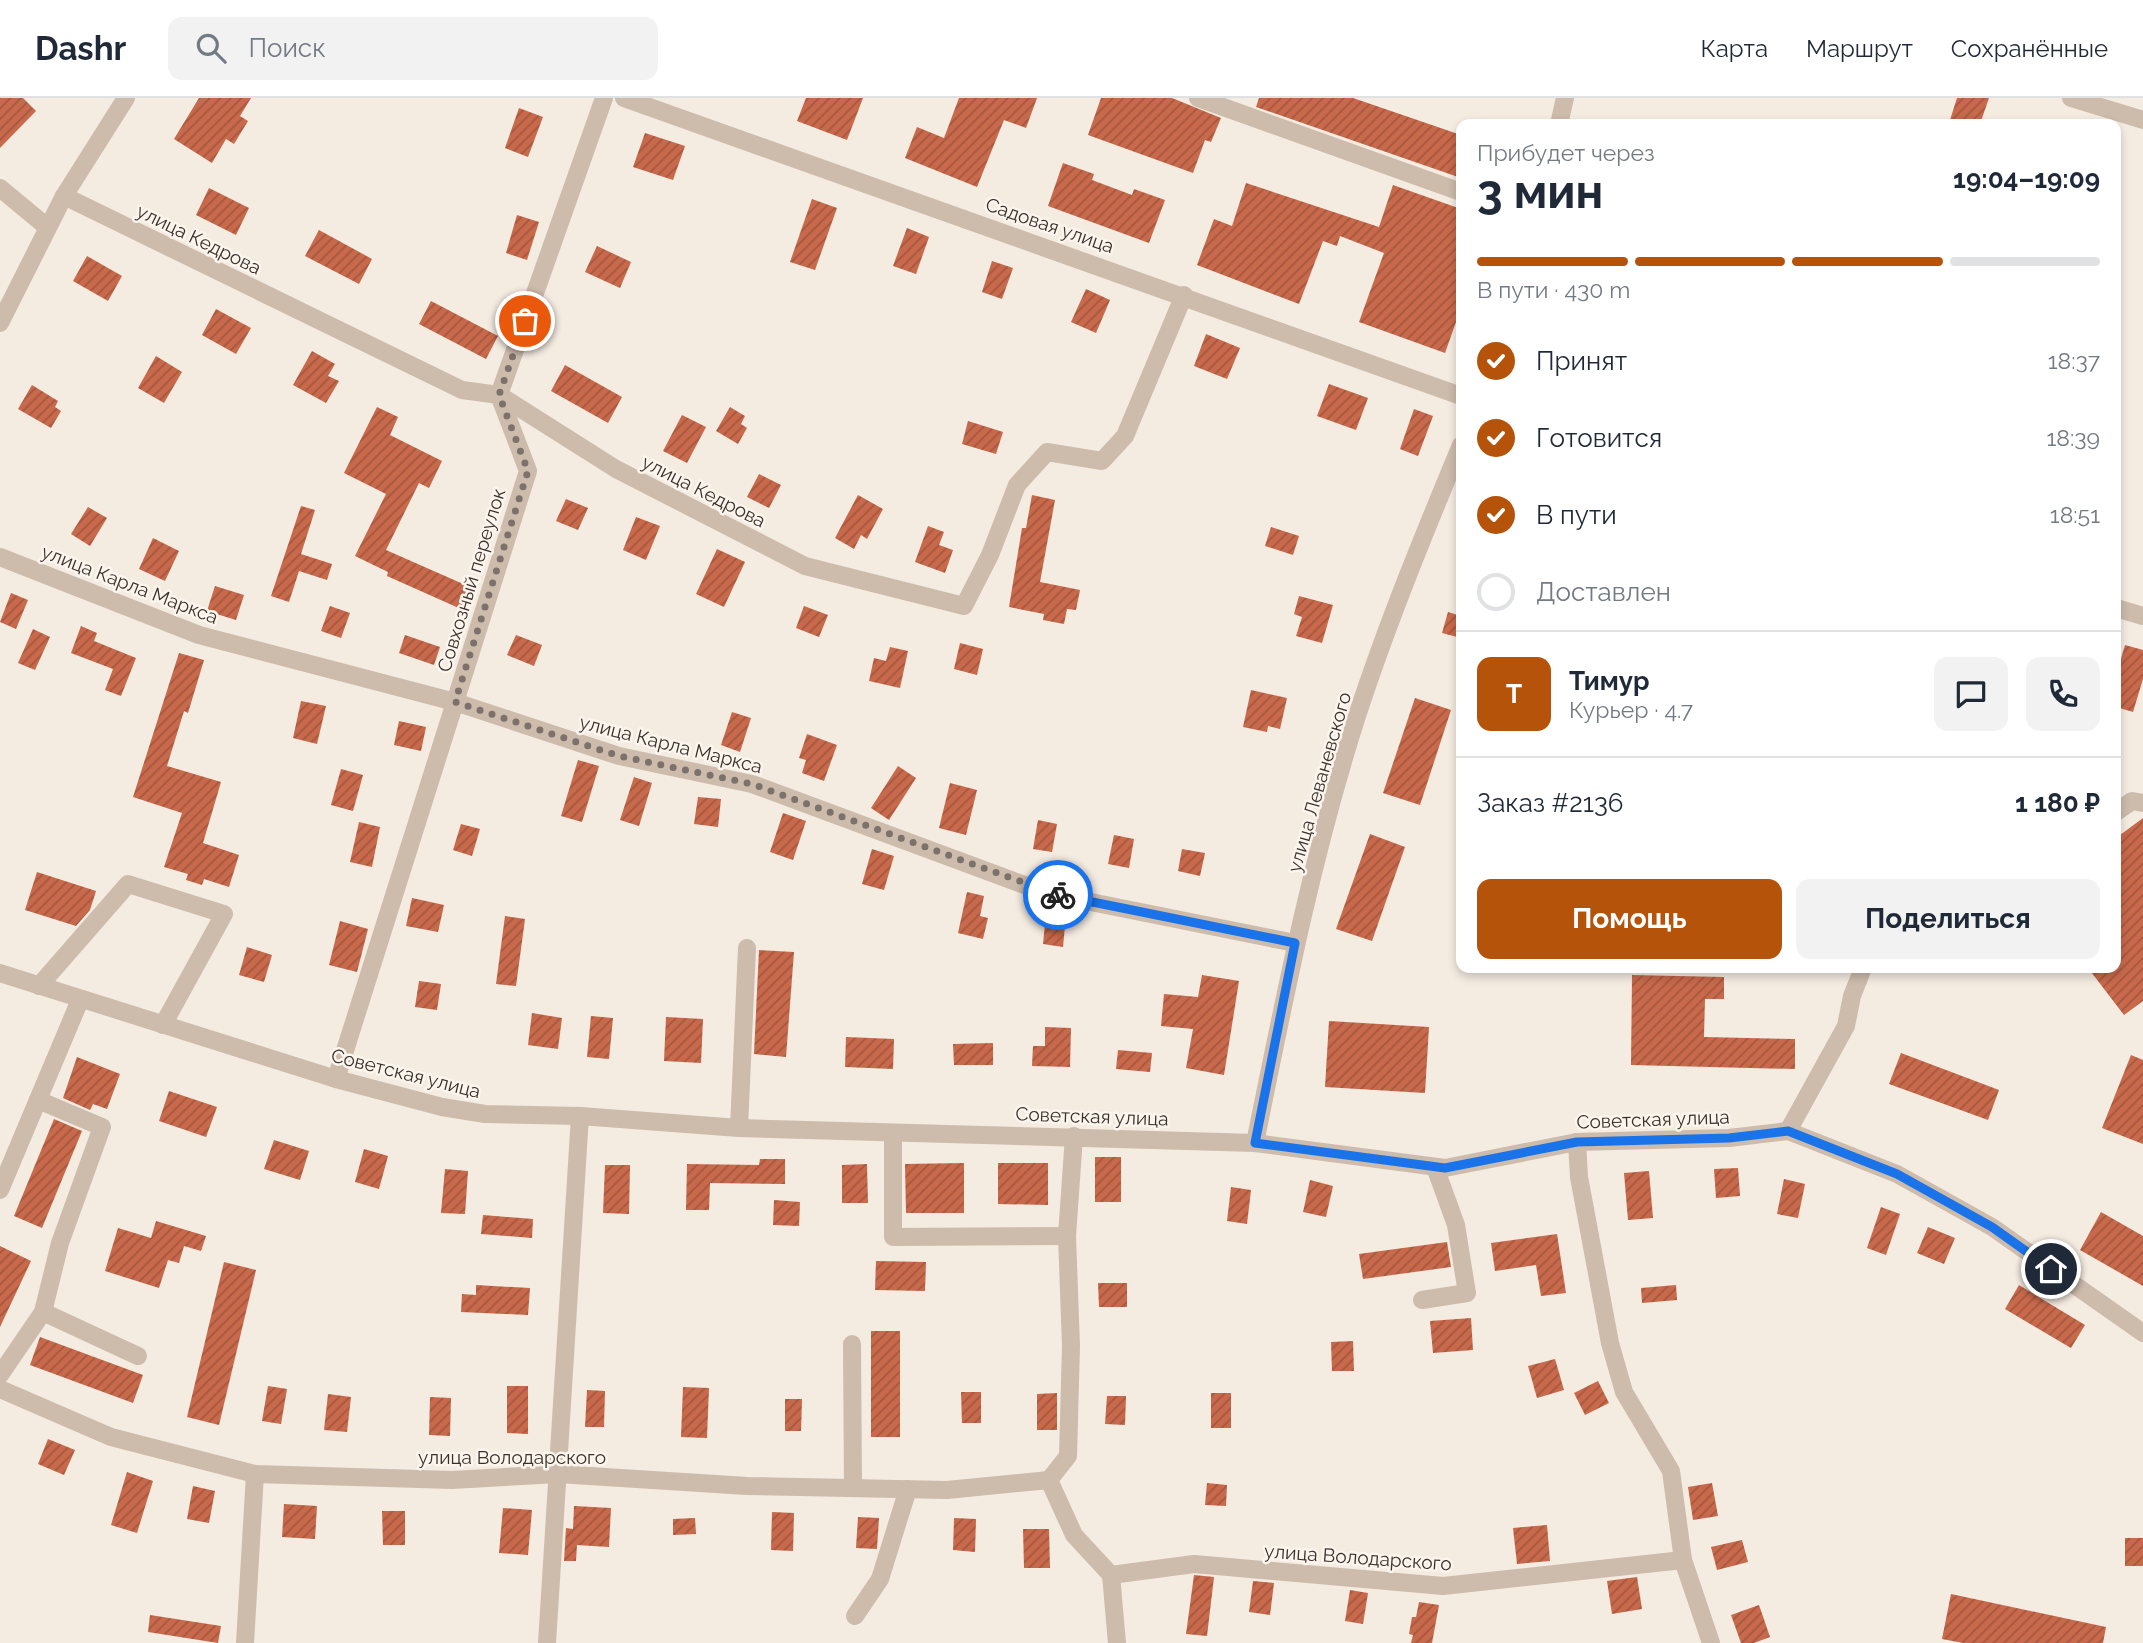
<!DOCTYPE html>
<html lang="ru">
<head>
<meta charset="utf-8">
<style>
  body { margin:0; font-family:Raleway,sans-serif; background:#f2f2f3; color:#1f2937; height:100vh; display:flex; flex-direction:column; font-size:26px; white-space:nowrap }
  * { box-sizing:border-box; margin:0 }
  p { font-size:23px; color:#747a83 }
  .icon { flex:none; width:38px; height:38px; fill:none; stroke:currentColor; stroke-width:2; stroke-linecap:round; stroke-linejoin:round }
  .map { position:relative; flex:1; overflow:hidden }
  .details { position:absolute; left:1456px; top:21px; width:665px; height:854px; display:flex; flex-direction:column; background:#fff; border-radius:14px; box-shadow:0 4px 10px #0003 }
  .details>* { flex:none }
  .pin { position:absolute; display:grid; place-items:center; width:60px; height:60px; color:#fff; margin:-30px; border:4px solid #fff; border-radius:50%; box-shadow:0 2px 7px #0007 }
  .courier { position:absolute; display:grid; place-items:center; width:70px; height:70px; margin:-35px; border:5px solid #1a73e8; border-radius:50%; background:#fff; color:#222; box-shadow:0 2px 9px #0007 }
  .overview em { font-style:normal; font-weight:700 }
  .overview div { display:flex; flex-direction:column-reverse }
  .overview { display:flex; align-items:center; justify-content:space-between; height:119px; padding:0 21px }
  h1 { font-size:46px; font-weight:700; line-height:52px }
  .bar { display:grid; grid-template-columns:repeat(4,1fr); gap:10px 7px; align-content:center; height:84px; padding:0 21px }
  .bar i { height:9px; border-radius:5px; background:#e0e1e3 }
  .bar .active { background:#b45309 }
  .bar p { grid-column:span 4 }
  .line { display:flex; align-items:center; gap:18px; padding:0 21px; border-top:2px solid #e0e1e3 }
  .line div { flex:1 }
  .round { display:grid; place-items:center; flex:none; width:74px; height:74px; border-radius:14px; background:#f2f2f3 }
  ol { padding:0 21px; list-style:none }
  li { display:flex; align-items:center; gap:21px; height:77px }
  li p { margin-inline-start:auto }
  li .icon { padding:7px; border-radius:50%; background:#b45309; color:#fff; stroke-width:4 }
  li:last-child { color:#747a83 }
  li i { width:38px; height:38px; border:4px solid #e0e1e3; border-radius:50% }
  .cta { display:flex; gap:14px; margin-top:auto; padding:14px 21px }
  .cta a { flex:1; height:80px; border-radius:14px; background:#b45309; color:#fff; font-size:28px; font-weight:700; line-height:80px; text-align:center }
  .cta a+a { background:#f2f2f3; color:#1f2937 }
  header { display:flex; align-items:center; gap:42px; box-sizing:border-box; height:98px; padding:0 35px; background:#fff; border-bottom:2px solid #e0e1e3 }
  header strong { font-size:33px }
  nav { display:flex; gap:38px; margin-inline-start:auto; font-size:24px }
  .search { width:490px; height:63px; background:#f2f2f3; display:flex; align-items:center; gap:18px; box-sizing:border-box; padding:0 24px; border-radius:14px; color:#747a83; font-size:26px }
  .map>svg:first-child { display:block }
  .building { fill:url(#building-hatch) }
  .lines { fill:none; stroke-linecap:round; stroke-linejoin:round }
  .minor { stroke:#cdbbac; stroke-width:18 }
  .done { stroke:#7c716b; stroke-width:7; stroke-dasharray:0 12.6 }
  .route { stroke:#1a73e8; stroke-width:9 }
  .labels { text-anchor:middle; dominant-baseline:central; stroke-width:5; stroke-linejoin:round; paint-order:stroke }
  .street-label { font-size:19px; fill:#3b302b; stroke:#fbf5ee }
</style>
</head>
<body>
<header>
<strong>Dashr</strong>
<div class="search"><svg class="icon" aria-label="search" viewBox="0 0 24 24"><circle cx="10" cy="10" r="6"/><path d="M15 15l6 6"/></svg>Поиск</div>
<nav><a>Карта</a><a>Маршрут</a><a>Сохранённые</a></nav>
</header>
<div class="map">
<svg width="2143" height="1545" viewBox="0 0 2143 1545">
  <defs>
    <pattern id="building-hatch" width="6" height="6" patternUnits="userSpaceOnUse" patternTransform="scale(1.75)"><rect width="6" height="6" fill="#c8694b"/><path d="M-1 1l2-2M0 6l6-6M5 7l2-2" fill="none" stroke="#a4573f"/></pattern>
  </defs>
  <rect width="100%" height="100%" fill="#f4ebe1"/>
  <g class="building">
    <polygon points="0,0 23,0 36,13 0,50"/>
    <polygon points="199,0 251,0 240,18 248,23 234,46 226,41 212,65 174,41"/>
    <polygon points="806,0 863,0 847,42 797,23"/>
    <polygon points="959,0 1037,0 1026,30 1004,22 977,89 905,60 917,29 944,40"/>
    <polygon points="1101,0 1172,0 1221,20 1211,44 1205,42 1193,75 1088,37"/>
    <polygon points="1259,0 1353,0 1461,37 1461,80 1256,9"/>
    <polygon points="1957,0 1989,0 1980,26 1950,22"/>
    <polygon points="519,10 543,19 528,59 505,50"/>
    <polygon points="645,35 685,48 673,82 633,69"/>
    <polygon points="1063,65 1094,76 1092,82 1132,97 1134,91 1165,102 1149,145 1048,108"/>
    <polygon points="1246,85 1379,129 1393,87 1461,111 1461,210 1445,255 1359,224 1384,155 1340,138 1337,148 1323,143 1299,206 1197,167 1214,121 1232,128"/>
    <polygon points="209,90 249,110 236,137 196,117"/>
    <polygon points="812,101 837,110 815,172 790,164"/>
    <polygon points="517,117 539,124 527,162 506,155"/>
    <polygon points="907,130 929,139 916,176 893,168"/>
    <polygon points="319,132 372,161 359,186 305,158"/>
    <polygon points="597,148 631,164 620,190 585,174"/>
    <polygon points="87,158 122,178 108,203 73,183"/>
    <polygon points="992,163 1013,170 1002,201 982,194"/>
    <polygon points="1086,191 1110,202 1096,235 1071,224"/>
    <polygon points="431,203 498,238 486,261 419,226"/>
    <polygon points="216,211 251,230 236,256 202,237"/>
    <polygon points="1206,236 1240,250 1227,281 1194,268"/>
    <polygon points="312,253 335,266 328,278 339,283 326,305 293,287"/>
    <polygon points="156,258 182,274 164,305 138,290"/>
    <polygon points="565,267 622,299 608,325 551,293"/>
    <polygon points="1329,286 1368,300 1356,332 1317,318"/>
    <polygon points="32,287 58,303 55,309 61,313 51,330 18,311"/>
    <polygon points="377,309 398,319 390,337 442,363 429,390 419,385 386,452 470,489 461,511 387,478 388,474 355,458 386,396 344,375"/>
    <polygon points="730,309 745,318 741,326 747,330 738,346 716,333"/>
    <polygon points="1414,311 1433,318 1418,358 1400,351"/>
    <polygon points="682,317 706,329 687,365 663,353"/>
    <polygon points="968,323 1003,334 996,356 962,346"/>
    <polygon points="759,376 781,387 769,410 747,399"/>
    <polygon points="858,397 883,411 867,441 861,437 854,451 835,440"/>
    <polygon points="1032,397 1055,402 1040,484 1080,492 1076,512 1067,511 1064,526 1043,522 1044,516 1009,509 1022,430 1026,430"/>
    <polygon points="566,401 588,410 578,432 556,423"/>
    <polygon points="301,408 315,412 301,456 332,466 327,482 299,473 289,504 271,498"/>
    <polygon points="88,409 107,420 90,448 71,436"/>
    <polygon points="636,419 660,428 646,462 623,452"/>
    <polygon points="928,428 944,434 939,447 953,452 945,475 915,464"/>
    <polygon points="1271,429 1299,438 1293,457 1265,448"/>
    <polygon points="153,440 179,453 165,483 139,471"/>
    <polygon points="717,451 745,464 724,509 696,496"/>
    <polygon points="215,488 244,497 236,522 207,513"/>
    <polygon points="11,495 28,502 16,531 0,524"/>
    <polygon points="1299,498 1333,507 1322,545 1296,538 1302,519 1294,516"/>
    <polygon points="330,508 350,515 341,540 321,533"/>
    <polygon points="804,508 828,517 819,539 796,530"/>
    <polygon points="1448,514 1461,518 1461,540 1442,535"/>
    <polygon points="81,528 97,535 94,543 136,560 121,598 105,592 113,571 71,555"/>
    <polygon points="33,531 50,539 35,572 18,565"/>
    <polygon points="405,537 440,549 434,567 399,555"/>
    <polygon points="516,537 542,547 534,568 507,557"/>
    <polygon points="960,545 983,551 977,577 954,571"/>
    <polygon points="2125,547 2143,552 2143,581 2133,614 2116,609 2116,578"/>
    <polygon points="890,549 908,553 900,590 869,583 874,560 886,563"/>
    <polygon points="179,555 204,562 188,615 184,613 167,668 221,684 203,745 239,757 229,789 204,781 202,787 186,782 188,776 164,769 182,715 133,699"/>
    <polygon points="1251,592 1287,600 1280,631 1268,628 1267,634 1243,629"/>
    <polygon points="1415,600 1451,612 1420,707 1383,695"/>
    <polygon points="301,603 326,608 317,646 293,640"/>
    <polygon points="732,614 751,620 740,654 721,647"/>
    <polygon points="399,623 426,629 421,653 394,647"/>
    <polygon points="807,636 837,647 824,683 802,675 806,662 799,660"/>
    <polygon points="578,662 599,668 582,724 561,718"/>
    <polygon points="898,668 916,680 889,722 871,710"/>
    <polygon points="341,671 363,677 353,713 331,707"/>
    <polygon points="634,679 652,685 639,728 620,722"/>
    <polygon points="950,685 977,692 966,737 939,730"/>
    <polygon points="698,699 721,701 718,729 694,726"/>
    <polygon points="783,715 806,723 793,762 770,754"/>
    <polygon points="2143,720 2143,903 2124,917 2088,870 2116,870 2116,740"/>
    <polygon points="1038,722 1057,726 1052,754 1033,751"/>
    <polygon points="359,724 380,729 372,769 350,764"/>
    <polygon points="461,726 480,731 472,758 453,752"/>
    <polygon points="1370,736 1405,749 1372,843 1336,831"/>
    <polygon points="1114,737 1134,741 1129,770 1108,766"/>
    <polygon points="872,751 894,758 884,792 862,786"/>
    <polygon points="1182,751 1205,755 1200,778 1178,773"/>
    <polygon points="37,774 96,793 90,812 76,828 25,812"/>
    <polygon points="967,794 984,798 980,818 988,820 983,841 958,835"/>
    <polygon points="412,800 444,807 438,834 406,828"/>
    <polygon points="1046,815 1066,817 1063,849 1043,846"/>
    <polygon points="505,818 525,821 516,888 496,886"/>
    <polygon points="340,823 368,831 357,874 329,867"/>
    <polygon points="247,849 272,857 264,884 239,877"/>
    <polygon points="759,852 794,854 786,959 754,956"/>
    <polygon points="1202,877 1239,883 1224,977 1186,970 1193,931 1161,928 1164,896 1198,899"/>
    <polygon points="1632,877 1724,879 1724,901 1705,901 1704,939 1795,941 1795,971 1631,967"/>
    <polygon points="419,883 441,886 437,912 415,909"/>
    <polygon points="532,915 562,920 558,951 528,947"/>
    <polygon points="591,918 613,920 609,961 587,959"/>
    <polygon points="666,919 703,921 701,965 664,963"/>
    <polygon points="1329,923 1429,929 1425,995 1325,989"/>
    <polygon points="1045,929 1071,930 1070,969 1032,968 1033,948 1045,948"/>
    <polygon points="846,939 894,941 893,971 845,969"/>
    <polygon points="993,945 993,967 954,967 953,946"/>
    <polygon points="1118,952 1152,955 1150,974 1116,971"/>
    <polygon points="1901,955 1999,992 1988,1022 1889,986"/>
    <polygon points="2131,957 2143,962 2143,1046 2102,1030"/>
    <polygon points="77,959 120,976 107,1011 93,1006 90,1012 63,1000"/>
    <polygon points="169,993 217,1009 206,1039 159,1023"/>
    <polygon points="54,1021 82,1033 42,1130 14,1118"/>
    <polygon points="274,1042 309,1053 300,1082 264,1071"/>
    <polygon points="364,1051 388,1058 379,1091 355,1084"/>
    <rect x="1095" y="1059" width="26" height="45"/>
    <polygon points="760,1061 785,1061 785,1086 710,1085 709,1112 686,1112 687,1066 759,1067"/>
    <polygon points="964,1065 964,1115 906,1115 905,1066"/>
    <polygon points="998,1065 1048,1065 1048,1107 998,1106"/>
    <polygon points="867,1066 868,1105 842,1105 842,1067"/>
    <polygon points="605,1067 630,1067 629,1116 603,1115"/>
    <polygon points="1738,1070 1740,1098 1716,1100 1714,1071"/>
    <polygon points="445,1071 468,1073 465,1116 441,1115"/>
    <polygon points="1649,1073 1653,1120 1628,1122 1624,1075"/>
    <polygon points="1784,1081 1805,1086 1798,1120 1777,1116"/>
    <polygon points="1310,1082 1333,1088 1326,1119 1303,1114"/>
    <polygon points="1231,1089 1251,1092 1247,1126 1227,1123"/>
    <polygon points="774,1102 800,1104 799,1128 773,1127"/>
    <polygon points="1881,1109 1900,1116 1886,1157 1867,1150"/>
    <polygon points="2101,1114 2143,1138 2143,1188 2080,1152"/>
    <polygon points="483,1117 533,1121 532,1140 481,1136"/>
    <polygon points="156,1123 206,1138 201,1153 184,1148 179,1165 168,1162 159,1190 105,1173 118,1130 151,1140"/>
    <polygon points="1928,1129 1955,1140 1944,1166 1917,1155"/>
    <polygon points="1557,1136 1566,1195 1541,1198 1536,1167 1495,1173 1491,1145"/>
    <polygon points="1447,1144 1451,1169 1363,1181 1359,1156"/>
    <polygon points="0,1148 31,1163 0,1229"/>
    <polygon points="876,1163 926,1164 925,1193 875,1192"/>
    <polygon points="224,1164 256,1172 219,1327 187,1319"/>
    <polygon points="1098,1185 1127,1185 1127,1209 1099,1209"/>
    <polygon points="476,1187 530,1190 528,1217 461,1214 462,1196 476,1197"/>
    <polygon points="1676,1187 1677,1202 1642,1205 1641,1190"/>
    <polygon points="2019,1187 2085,1227 2071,1250 2005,1211"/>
    <polygon points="1471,1220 1473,1252 1433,1255 1430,1223"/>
    <rect x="871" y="1233" width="29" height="106"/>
    <polygon points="40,1239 143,1277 133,1305 30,1267"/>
    <polygon points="1353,1243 1354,1273 1332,1273 1331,1244"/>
    <polygon points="1555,1261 1564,1292 1537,1300 1528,1268"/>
    <polygon points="1598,1283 1609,1305 1585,1317 1574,1295"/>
    <polygon points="268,1288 287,1291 281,1326 262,1323"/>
    <polygon points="507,1288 528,1288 528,1336 507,1335"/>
    <polygon points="683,1289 709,1290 707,1340 681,1339"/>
    <polygon points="587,1292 605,1293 604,1329 585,1329"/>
    <polygon points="961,1294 981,1294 981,1325 962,1325"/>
    <polygon points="1057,1295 1057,1332 1037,1332 1037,1296"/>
    <rect x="1211" y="1295" width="20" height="35"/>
    <polygon points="328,1296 351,1299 347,1334 324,1332"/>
    <polygon points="1107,1298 1126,1298 1125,1327 1105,1326"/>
    <polygon points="430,1299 451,1300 450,1338 429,1337"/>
    <polygon points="785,1301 802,1301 801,1333 785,1333"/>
    <polygon points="48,1341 75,1352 64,1377 38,1366"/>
    <polygon points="127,1374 153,1383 137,1435 111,1427"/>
    <polygon points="1207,1385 1227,1387 1226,1408 1205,1407"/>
    <polygon points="1712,1385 1718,1418 1693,1422 1688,1389"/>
    <polygon points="193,1388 215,1393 209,1425 187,1421"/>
    <polygon points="284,1406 317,1408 315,1441 282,1439"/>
    <polygon points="574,1408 611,1410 609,1449 577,1447 576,1463 564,1463 566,1430 573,1431"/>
    <polygon points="503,1410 532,1412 528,1457 499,1455"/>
    <polygon points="382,1413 405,1413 405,1447 383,1447"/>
    <polygon points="772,1414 794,1415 793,1453 771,1452"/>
    <polygon points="858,1419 879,1420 877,1451 856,1450"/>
    <polygon points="695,1420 696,1436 673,1437 673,1421"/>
    <polygon points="954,1420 976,1421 975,1454 953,1452"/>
    <polygon points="1547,1427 1550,1463 1517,1466 1513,1430"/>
    <polygon points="1023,1431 1049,1431 1050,1470 1024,1470"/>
    <rect x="2125" y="1440" width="18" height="28"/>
    <polygon points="1742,1442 1748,1464 1717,1472 1711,1449"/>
    <polygon points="1194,1477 1214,1479 1207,1538 1186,1536"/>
    <polygon points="1637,1479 1642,1511 1612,1516 1607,1483"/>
    <polygon points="1253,1483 1274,1485 1270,1517 1249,1514"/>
    <polygon points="1350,1492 1368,1495 1363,1526 1345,1523"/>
    <polygon points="1951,1496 2106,1529 2103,1545 1963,1545 1942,1541"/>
    <polygon points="1419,1504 1439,1507 1432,1545 1411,1545 1413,1537 1409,1536 1412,1519 1416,1519"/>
    <polygon points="1759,1507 1770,1539 1754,1545 1741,1545 1731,1517"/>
    <polygon points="150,1517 221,1528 218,1545 148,1534"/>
  </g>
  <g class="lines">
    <g class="minor">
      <polyline points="624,0 1461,298"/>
      <polyline points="1198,0 1461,94"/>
      <polyline points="2071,0 2143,22"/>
      <polyline points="1559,26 1565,0"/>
      <polyline points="0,90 47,129"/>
      <polyline points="64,98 462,292 499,297 616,371 805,468 964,508 990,457 1017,387 1047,354 1102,363 1125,338 1184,197"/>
      <polyline points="0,225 64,98 126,0"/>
      <polyline points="0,459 199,537 455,604 619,658 752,686 1046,795 1295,845"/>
      <polyline points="2116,510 2143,518"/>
      <polyline points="2116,714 2132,703 2143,705"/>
      <polyline points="0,875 336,981 442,1009 485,1016 580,1018 739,1030 1255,1045 1445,1070 1577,1044 1729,1040 1788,1033 1897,1076 1992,1129 2143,1235"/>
      <polyline points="39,888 128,786 224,816 163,927"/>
      <polyline points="336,981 528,373 499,297 604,0"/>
      <polyline points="739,1030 747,850"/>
      <polyline points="1788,1033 1846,928 1852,898 1863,870"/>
      <polyline points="893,1035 893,1139 1067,1138"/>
      <polyline points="1577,1044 1579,1079 1610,1245 1624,1294 1671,1373 1683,1462 1711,1545"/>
      <path d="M1255,1045C1284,902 1312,758 1357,618C1387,526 1424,436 1461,347"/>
      <polyline points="0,1092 80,902"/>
      <polyline points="1422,1202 1467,1195 1456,1127 1435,1069"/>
      <polyline points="43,1214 138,1258"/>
      <polyline points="852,1246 853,1390"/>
      <polyline points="0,1277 43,1214 60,1145 102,1029 38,1002"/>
      <polyline points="0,1291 111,1339 255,1376 452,1382 558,1376 747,1388 947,1392 1049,1382 1074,1437 1111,1477 1117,1545"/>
      <polyline points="1049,1382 1068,1358 1071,1248 1067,1138 1074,1038"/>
      <polyline points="1111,1477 1194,1466 1443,1488 1683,1462"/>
      <polyline points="855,1518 880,1481 908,1391"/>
      <polyline points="245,1545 255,1376"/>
      <polyline points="547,1545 580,1018"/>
    </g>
  </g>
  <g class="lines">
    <polyline class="done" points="525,223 499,297 528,373 455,604 619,658 752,686 1058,797"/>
    <polyline class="route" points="1058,797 1295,845 1255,1045 1445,1070 1577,1044 1729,1040 1788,1033 1897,1076 1992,1129 2051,1171"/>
  </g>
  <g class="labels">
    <g class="street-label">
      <text transform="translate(1050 127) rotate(19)">Садовая улица</text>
      <text transform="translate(199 141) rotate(26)">улица Кедрова</text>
      <text transform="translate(704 393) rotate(27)">улица Кедрова</text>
      <text transform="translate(471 482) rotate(-73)">Совхозный переулок</text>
      <text transform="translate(130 486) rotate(21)">улица Карла Маркса</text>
      <text transform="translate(671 646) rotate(14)">улица Карла Маркса</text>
      <text transform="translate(1319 684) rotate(-74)">улица Леваневского</text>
      <text transform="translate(406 975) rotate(14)">Советская улица</text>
      <text transform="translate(1092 1018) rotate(2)">Советская улица</text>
      <text transform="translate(1653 1021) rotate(-2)">Советская улица</text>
      <text x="512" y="1359">улица Володарского</text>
      <text transform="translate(1358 1459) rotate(4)">улица Володарского</text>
    </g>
  </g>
</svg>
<div class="pin" style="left:525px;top:223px;background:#ea580c"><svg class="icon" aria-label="bag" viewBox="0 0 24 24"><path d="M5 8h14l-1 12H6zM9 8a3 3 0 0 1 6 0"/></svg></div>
<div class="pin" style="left:2051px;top:1171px;background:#1f2937"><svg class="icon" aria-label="home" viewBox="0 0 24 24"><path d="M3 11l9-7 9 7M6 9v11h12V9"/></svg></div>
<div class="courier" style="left:1058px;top:797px"><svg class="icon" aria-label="bike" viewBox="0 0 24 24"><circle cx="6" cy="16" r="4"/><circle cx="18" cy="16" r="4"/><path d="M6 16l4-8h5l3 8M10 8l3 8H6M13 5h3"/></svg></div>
<section class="details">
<div class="overview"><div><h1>3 мин</h1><p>Прибудет через</p></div><em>19:04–19:09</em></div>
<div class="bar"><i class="active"></i><i class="active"></i><i class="active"></i><i></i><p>В пути · 430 m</p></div>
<ol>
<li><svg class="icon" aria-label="check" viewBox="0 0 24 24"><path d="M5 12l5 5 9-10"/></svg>Принят<p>18:37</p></li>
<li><svg class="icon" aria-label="check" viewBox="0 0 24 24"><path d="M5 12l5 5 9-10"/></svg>Готовится<p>18:39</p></li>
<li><svg class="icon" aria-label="check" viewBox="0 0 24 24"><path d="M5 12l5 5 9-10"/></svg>В пути<p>18:51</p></li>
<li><i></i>Доставлен</li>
</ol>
<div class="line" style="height:126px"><b class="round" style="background:#b45309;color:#fff">Т</b><div><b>Тимур</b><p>Курьер · 4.7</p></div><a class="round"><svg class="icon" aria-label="chat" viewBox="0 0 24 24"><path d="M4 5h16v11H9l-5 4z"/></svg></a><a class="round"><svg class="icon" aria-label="phone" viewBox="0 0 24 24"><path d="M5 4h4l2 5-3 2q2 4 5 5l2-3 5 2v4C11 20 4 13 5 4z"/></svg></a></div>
<div class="line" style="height:91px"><div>Заказ #2136</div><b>1 180 ₽</b></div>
<div class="cta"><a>Помощь</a><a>Поделиться</a></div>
</section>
</div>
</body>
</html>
